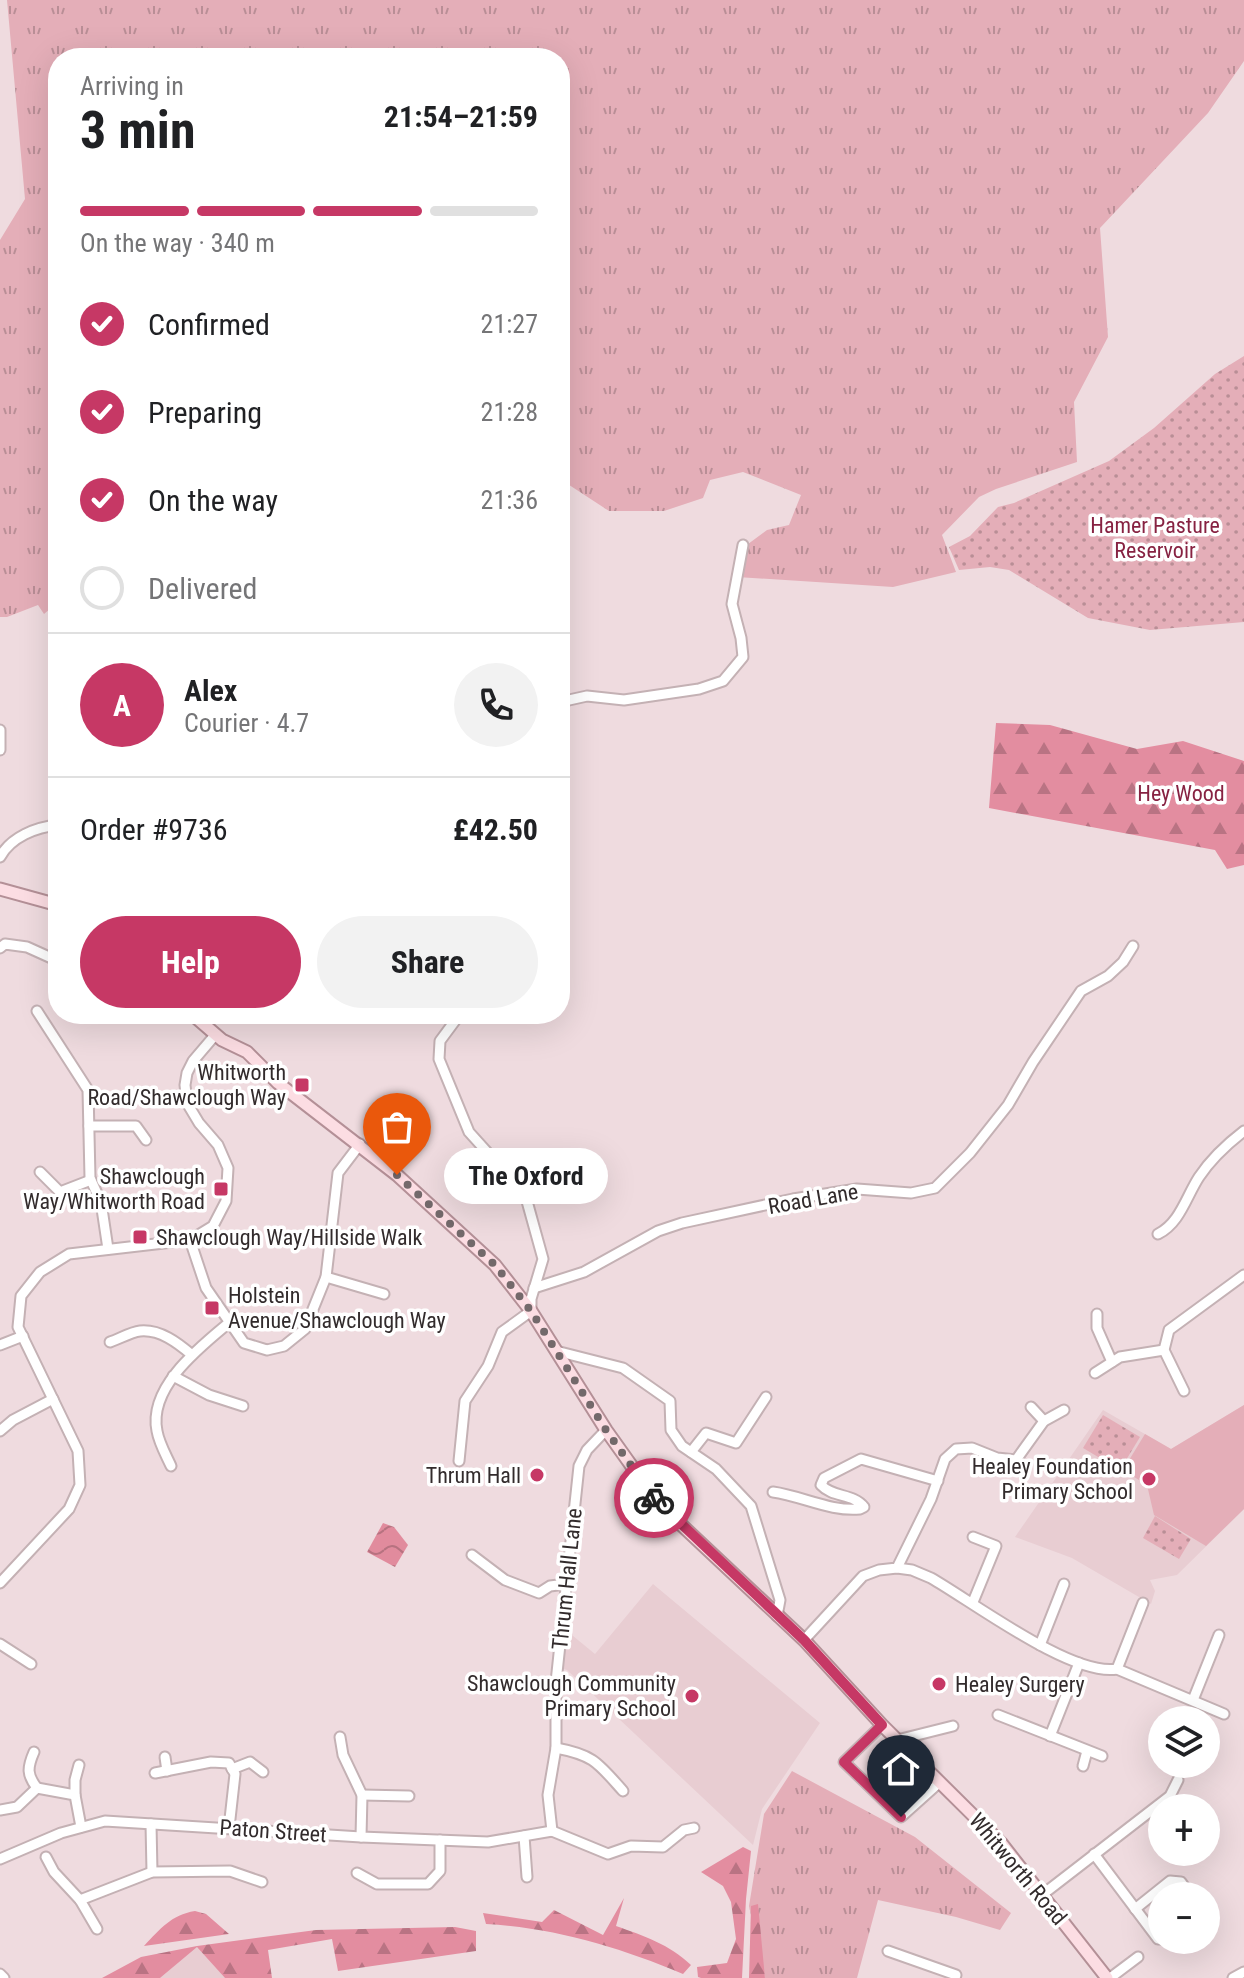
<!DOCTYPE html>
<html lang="en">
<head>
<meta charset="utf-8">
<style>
  body { margin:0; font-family:"Roboto Condensed",sans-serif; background:#f2f2f2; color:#202124; height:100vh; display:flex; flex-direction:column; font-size:30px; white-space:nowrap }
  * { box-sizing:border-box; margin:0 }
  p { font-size:26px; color:#757577 }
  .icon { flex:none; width:44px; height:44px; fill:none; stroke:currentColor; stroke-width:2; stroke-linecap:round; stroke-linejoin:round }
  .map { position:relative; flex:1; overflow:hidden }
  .panel { position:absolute; left:48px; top:48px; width:522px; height:976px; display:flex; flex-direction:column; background:#fff; border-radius:32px; box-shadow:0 8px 32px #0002 }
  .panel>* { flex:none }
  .controls { position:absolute; left:1148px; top:1706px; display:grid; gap:16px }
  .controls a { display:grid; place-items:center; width:72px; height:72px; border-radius:50%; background:#fff; box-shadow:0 8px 32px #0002; font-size:40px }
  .pin { position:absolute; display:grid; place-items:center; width:68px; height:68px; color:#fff; margin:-82px -34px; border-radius:50% 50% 50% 0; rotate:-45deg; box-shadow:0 0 8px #0007 }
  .pin .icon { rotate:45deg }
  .courier { position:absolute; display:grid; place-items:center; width:80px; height:80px; margin:-40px; border:6px solid #c63865; border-radius:50%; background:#fff; color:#222; box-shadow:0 2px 10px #0007 }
  .bubble { position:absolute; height:56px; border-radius:28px; background:#fff; box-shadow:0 8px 32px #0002; font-size:26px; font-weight:700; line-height:56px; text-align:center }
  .overview em { font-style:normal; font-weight:700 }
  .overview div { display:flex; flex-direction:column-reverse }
  .overview { display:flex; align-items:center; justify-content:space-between; height:136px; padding:0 32px }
  h1 { font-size:52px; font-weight:700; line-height:60px }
  .bar { display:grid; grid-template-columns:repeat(4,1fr); gap:12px 8px; align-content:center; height:96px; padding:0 32px }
  .bar i { height:10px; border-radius:6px; background:#e0e0e0 }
  .bar .selected { background:#c63865 }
  .bar p { grid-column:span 4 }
  .line { display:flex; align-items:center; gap:20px; padding:0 32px; border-top:2px solid #e0e0e0 }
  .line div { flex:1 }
  .round { display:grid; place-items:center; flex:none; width:84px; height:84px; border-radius:42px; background:#f2f2f2 }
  ol { padding:0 32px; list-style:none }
  li { display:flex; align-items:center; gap:24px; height:88px }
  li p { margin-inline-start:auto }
  li .icon { padding:8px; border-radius:50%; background:#c63865; color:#fff; stroke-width:4 }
  li:last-child { color:#757577 }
  li i { width:44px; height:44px; border:4px solid #e0e0e0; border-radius:50% }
  .primary-button { display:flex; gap:16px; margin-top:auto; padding:16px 32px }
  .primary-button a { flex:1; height:92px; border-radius:48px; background:#c63865; color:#fff; font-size:32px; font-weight:700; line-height:92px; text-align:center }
  .primary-button a+a { background:#f2f2f2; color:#202124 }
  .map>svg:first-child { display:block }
  .built { fill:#e8cdd2 }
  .grass { fill:url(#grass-tufts) }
  .forest { fill:url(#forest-firs) }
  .park { fill:url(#park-dots) }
  .pitch { fill:#e4aeb8 }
  .water { fill:url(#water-waves) }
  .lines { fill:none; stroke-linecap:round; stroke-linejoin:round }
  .minor-casing { stroke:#c4b1b4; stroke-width:13 }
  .major-casing { stroke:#b49097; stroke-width:15 }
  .minor { stroke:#fff; stroke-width:9 }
  .major { stroke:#fcdde3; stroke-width:11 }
  .done { stroke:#74696b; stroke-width:8; stroke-dasharray:0 14.4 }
  .route { stroke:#c63865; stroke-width:10 }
  .poi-dot { fill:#c63865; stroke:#fff; stroke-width:3 }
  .labels { text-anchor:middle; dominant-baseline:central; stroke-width:7; stroke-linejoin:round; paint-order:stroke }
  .park-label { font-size:22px; fill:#872242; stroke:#fff }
  .poi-label { font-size:22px; fill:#322b2c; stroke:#fff; text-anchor:end }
  .street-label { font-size:22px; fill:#322b2c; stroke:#fff }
</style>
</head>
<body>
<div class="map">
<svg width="1244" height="1978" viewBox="0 0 1244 1978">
  <defs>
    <pattern id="grass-tufts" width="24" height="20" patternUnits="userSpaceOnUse" patternTransform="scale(2)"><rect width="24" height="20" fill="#e4aeb8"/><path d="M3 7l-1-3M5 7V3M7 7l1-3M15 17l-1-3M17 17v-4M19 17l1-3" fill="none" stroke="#b98e96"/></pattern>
    <pattern id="forest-firs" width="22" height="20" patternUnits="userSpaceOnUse" patternTransform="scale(2)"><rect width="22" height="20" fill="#e38da0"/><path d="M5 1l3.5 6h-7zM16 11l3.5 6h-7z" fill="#b97383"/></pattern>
    <pattern id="park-dots" width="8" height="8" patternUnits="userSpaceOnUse" patternTransform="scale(2)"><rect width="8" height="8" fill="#e4aeb8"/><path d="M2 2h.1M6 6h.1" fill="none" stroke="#b98e96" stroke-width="1.8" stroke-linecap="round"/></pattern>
    <pattern id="water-waves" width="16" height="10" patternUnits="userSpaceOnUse" patternTransform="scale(2)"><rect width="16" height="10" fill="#e18b9d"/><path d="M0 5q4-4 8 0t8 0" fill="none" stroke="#b77280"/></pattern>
  </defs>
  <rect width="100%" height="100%" fill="#efdbdf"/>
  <g class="built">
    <polygon points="1244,1405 1244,1509 1177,1575 1150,1580 1155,1591 1151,1604 1072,1558 1015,1537 1103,1410 1171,1449"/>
    <polygon points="653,1584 820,1723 762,1809 753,1845 567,1670 561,1668 567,1631 595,1654"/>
    <polygon points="197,1946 225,1978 160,1978"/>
  </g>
  <g class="grass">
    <polygon points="7,0 1244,0 1244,61 1208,113 1100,228 1108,337 1074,402 1077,462 996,489 979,497 942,535 956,572 893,587 737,577 744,547 767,530 789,525 801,495 743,472 710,480 703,498 664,511 609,511 560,479 560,58 58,58 58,602 44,614 38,605 7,617 0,617 0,240 25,199"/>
    <polygon points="792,1771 915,1837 1011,1913 1000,1930 956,1917 878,1900 857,1978 765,1978 749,1906 764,1814"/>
  </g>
  <g class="forest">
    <polygon points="996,723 1050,725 1137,749 1183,741 1244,761 1244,865 1227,869 1215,850 989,808"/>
    <polygon points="743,1847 751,1851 746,1899 742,1978 701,1978 698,1977 697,1967 727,1963 736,1939 731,1902 723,1886 701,1872"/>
    <path d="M624,1898L616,1926C644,1936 669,1944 691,1965L683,1974C619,1947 555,1928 486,1924L483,1913L542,1922L554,1910L603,1935Z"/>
    <polygon points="758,1904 765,1978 749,1978 751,1906"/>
    <path d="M195,1911L206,1914L229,1934L144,1946C160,1929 171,1915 195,1911Z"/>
    <polygon points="455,1927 476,1931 476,1951 338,1971 332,1939 268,1950 272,1978 225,1978 197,1947 160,1978 102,1978 141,1957 197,1946 316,1930"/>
  </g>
  <g class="park">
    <polygon points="1244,356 1244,622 1150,630 1088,618 1009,570 990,567 959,570 949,547 970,536 998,507 1014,503 1109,461 1154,428 1215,374"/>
    <polygon points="1103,1415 1140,1437 1120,1470 1083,1448"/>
    <polygon points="1155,1516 1191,1539 1179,1559 1143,1538"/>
  </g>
  <polygon class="pitch" points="1244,1405 1244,1509 1206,1546 1154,1515 1147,1485 1123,1470 1145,1434 1171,1449"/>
  <polygon class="water" points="383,1523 394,1527 408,1545 395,1567 367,1552"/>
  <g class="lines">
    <g class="minor-casing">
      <g id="minor">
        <polyline points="560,702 587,696 624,700 699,689 723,681 743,657 741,638 732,604 743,545"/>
        <polyline points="0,730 0,750"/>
        <path d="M0,857C11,837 36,827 58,825"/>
        <polyline points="0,948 5,944 27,947 58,961"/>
        <polyline points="37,1011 88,1090 90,1178 101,1202 108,1249"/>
        <polyline points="234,1014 237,1016"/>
        <polyline points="89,1126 136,1126 146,1140"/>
        <polyline points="40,1172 60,1192 91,1180"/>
        <path d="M1158,1234C1180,1223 1186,1197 1199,1177C1211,1159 1227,1144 1244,1131"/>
        <polyline points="190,1240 206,1288 244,1343 267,1350 284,1346 305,1329 326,1277 338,1173 360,1144"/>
        <polyline points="326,1277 384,1294"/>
        <polyline points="534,1288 584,1272 658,1231 682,1223 793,1199 857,1189 911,1193 935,1188 970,1153 1008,1105 1033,1062 1081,991 1108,976 1123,962 1133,946"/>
        <polyline points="1097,1314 1097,1328 1112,1362"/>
        <path d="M110,1342C119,1339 131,1332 140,1331C160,1329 178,1343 192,1355"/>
        <polyline points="0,1345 23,1336"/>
        <polyline points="556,1351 623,1368 670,1401 671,1430 682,1446 716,1469 751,1506 780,1600 777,1616"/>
        <polyline points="1095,1373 1120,1357 1164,1350"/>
        <polyline points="173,1376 209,1395 243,1406"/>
        <polyline points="1184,1391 1164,1350 1169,1330 1244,1275"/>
        <polyline points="1031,1407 1044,1421"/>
        <polyline points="0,1431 13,1420 53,1399"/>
        <polyline points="691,1452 706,1433 736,1443 766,1397"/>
        <polyline points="459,1461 465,1401 488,1366 502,1332 531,1311 531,1299 543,1259 525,1194 469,1132 439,1059 440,1041 460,1014"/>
        <path d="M171,1466C166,1455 159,1443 157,1431C148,1387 200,1347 230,1322"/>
        <path d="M773,1492C802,1496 831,1512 860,1509L864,1507C853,1493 833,1498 821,1485L824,1478L861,1459L938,1481"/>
        <polyline points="472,1555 505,1580 539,1593 550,1586 566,1584"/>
        <path d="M897,1568L912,1570L931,1578C973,1602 1072,1677 1117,1669L1224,1714"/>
        <polyline points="0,1583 69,1509 80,1485 78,1451 18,1327 21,1296 40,1272 69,1254 190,1240 213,1226 226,1201 228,1168 218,1145 199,1123 187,1103 185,1085 187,1073 193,1061 216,1034"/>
        <polyline points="973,1602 996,1546 973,1537"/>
        <polyline points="804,1640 863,1576 879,1570 897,1568 931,1499 945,1459 956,1449 972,1448 997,1458 1016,1460 1044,1421 1064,1410"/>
        <polyline points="0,1644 31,1664"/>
        <polyline points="1040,1645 1064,1584"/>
        <polyline points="1117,1669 1143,1603"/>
        <polyline points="1193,1700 1219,1635"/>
        <polyline points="998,1715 1102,1756"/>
        <polyline points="882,1725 844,1762 901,1817 940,1782"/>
        <polyline points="1050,1736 1079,1663"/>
        <polyline points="340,1737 343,1755 362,1795 361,1837"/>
        <polyline points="897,1740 953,1726"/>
        <path d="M556,1748C594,1755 598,1763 623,1791"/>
        <path d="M34,1752C27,1768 27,1775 37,1788"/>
        <polyline points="165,1757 167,1771"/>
        <polyline points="1083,1766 1087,1751"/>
        <polyline points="232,1769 250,1762 263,1772"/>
        <polyline points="155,1773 211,1762 229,1763 235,1774 229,1828"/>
        <polyline points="75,1795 75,1780 79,1765"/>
        <polyline points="362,1795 409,1796"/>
        <polyline points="0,1810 17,1807 37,1788 75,1795 81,1827"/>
        <polyline points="151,1824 152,1872"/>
        <polyline points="552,1831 548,1795 556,1748 556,1682 579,1466 587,1450 606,1430"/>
        <polyline points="552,1831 608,1854 631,1846 663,1847 684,1830 694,1828"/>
        <polyline points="524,1836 527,1877"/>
        <polyline points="1094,1854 1158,1939 1162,1939"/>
        <polyline points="46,1857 54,1872 80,1900 97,1929"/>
        <polyline points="0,1859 61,1833 105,1821 361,1837 488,1842 552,1831"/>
        <polyline points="357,1873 377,1884 428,1884 440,1871 440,1840"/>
        <polyline points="1042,1895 1170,1796 1178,1780"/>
        <polyline points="80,1900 152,1872 230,1871 262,1882"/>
        <polyline points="1135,1909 1170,1881 1181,1882 1191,1896"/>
        <polyline points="888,1951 956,1975 955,1978"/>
        <polyline points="0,1974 4,1978"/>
        <polyline points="1110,1978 1138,1957"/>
        <polyline points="1233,1978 1244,1972"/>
      </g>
    </g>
    <g class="major-casing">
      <g id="major">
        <polyline points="0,889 58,905"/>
        <polyline points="192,1014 222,1040 247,1052 278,1083 397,1175 495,1265 531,1311 606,1430 658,1503 804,1640 882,1725 1001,1843 1107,1978"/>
      </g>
    </g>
    <use href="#minor" class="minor"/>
    <use href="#major" class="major"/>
  </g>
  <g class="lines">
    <polyline class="done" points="397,1175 495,1265 531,1311 606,1430 654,1498"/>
    <polyline class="route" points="654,1498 804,1640 882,1725 844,1762 901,1817"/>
  </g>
  <g class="poi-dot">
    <rect x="294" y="1077" width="16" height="16" rx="4"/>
    <rect x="213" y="1181" width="16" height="16" rx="4"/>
    <rect x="132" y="1229" width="16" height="16" rx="4"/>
    <rect x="204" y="1300" width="16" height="16" rx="4"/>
    <circle cx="537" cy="1475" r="8"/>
    <circle cx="1149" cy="1479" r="8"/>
    <circle cx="939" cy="1684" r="8"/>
    <circle cx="692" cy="1696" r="8"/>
  </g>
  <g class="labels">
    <g class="park-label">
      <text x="1155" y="525">Hamer Pasture<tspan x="1155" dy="25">Reservoir</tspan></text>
      <text x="1181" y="793">Hey Wood</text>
    </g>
    <g class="poi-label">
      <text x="286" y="1072">Whitworth<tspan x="286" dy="25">Road/Shawclough Way</tspan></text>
      <text x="205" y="1176">Shawclough<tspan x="205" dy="25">Way/Whitworth Road</tspan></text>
      <text x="156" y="1237" text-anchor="start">Shawclough Way/Hillside Walk</text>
      <text x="228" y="1295" text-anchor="start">Holstein<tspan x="228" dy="25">Avenue/Shawclough Way</tspan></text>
      <text x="1133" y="1466">Healey Foundation<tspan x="1133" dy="25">Primary School</tspan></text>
      <text x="521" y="1475">Thrum Hall</text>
      <text x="676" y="1683">Shawclough Community<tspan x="676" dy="25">Primary School</tspan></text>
      <text x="955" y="1684" text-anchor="start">Healey Surgery</text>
    </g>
    <g class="street-label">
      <text transform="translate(813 1199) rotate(-10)">Road Lane</text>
      <text transform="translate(567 1579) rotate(-84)">Thrum Hall Lane</text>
      <text transform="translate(273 1831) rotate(4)">Paton Street</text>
      <text transform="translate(1018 1869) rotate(50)">Whitworth Road</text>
    </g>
  </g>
</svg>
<div class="controls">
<a><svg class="icon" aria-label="layers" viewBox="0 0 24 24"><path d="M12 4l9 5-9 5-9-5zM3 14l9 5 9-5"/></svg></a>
<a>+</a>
<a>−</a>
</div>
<div class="pin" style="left:397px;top:1175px;background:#ea580c"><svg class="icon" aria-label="bag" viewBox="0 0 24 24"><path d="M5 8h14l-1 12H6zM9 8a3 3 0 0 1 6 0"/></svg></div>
<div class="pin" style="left:901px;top:1817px;background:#1f2937"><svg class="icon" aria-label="home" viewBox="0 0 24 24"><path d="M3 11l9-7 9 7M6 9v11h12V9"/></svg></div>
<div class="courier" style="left:654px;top:1498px"><svg class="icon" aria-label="bike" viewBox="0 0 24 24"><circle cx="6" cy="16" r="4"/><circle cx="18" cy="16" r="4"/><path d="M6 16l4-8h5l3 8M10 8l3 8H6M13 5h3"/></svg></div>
<div class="bubble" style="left:444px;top:1148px;width:164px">The Oxford</div>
<section class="panel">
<div class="overview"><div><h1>3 min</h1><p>Arriving in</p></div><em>21:54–21:59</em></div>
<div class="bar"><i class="selected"></i><i class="selected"></i><i class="selected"></i><i></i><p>On the way · 340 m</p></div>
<ol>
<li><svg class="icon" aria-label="check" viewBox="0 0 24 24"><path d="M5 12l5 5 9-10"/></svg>Confirmed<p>21:27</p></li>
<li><svg class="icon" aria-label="check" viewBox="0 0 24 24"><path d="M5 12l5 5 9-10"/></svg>Preparing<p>21:28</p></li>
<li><svg class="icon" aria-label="check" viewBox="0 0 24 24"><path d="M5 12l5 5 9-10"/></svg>On the way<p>21:36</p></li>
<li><i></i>Delivered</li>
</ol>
<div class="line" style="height:144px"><b class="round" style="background:#c63865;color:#fff">A</b><div><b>Alex</b><p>Courier · 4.7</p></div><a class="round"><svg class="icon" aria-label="phone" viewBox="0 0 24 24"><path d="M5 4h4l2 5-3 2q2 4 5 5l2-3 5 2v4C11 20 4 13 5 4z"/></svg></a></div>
<div class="line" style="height:104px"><div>Order #9736</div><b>£42.50</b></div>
<div class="primary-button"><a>Help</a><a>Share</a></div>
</section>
</div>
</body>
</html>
